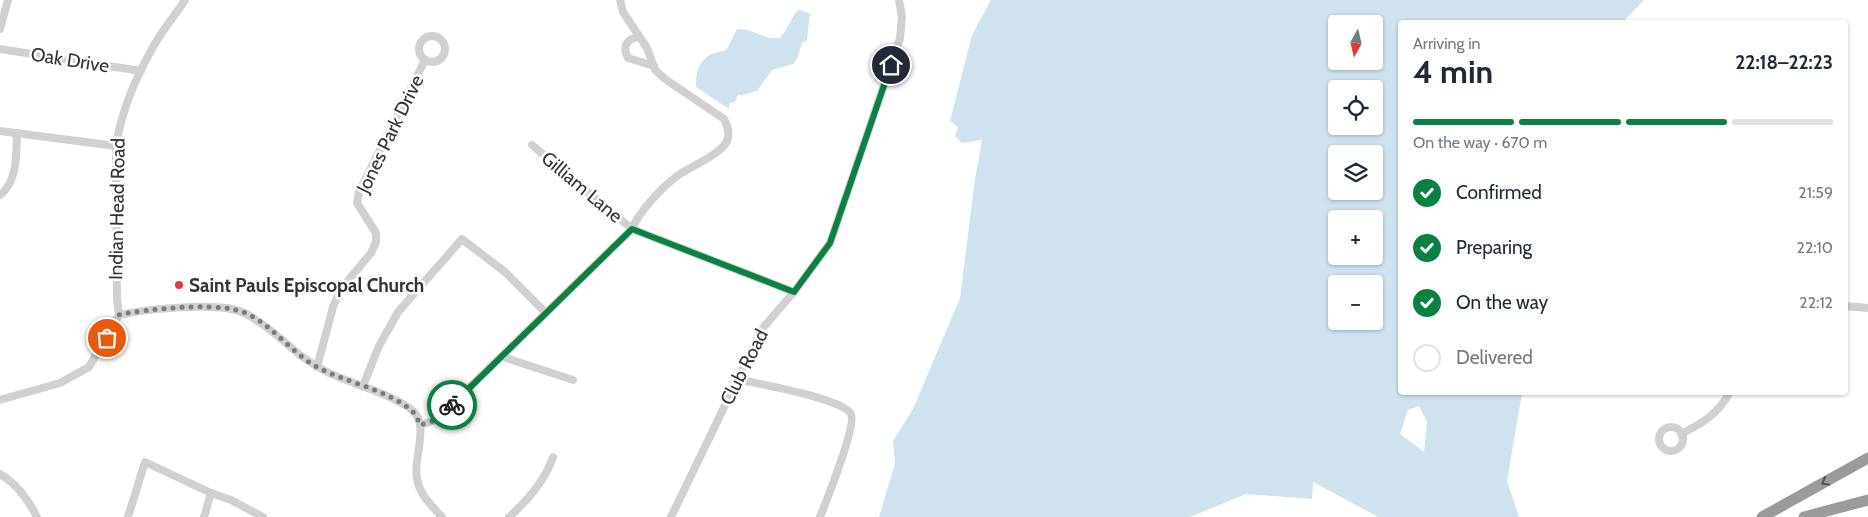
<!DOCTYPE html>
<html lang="en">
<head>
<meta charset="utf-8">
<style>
  body { margin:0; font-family:Cabin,sans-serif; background:#f2f2f3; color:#1f2937; height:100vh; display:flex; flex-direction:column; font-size:19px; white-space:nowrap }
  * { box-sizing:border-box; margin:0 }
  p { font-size:16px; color:#747a83 }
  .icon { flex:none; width:28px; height:28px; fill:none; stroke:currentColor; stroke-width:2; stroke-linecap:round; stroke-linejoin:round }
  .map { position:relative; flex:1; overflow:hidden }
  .details { position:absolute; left:1398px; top:20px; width:450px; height:375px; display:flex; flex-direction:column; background:#fff; border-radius:5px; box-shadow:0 1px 4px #0004 }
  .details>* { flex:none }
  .needle { width:32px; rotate:188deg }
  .controls { position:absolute; left:1328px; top:15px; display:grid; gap:10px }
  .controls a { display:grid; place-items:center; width:55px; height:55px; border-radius:5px; background:#fff; box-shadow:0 1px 4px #0004; font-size:25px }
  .pin { position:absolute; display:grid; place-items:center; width:42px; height:42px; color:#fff; margin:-21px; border:2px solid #fff; border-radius:50%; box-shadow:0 1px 5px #0007 }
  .courier { position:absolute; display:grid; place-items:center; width:50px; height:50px; margin:-25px; border:4px solid #0b8043; border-radius:50%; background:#fff; color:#222; box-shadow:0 1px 6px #0007 }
  .overview em { font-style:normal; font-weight:700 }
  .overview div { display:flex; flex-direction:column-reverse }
  .overview { display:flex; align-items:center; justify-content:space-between; height:85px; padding:0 15px }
  h1 { font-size:32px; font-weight:700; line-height:38px }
  .bar { display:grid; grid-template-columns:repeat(4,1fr); gap:8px 5px; align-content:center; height:60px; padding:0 15px }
  .bar i { height:6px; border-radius:4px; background:#e0e1e3 }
  .bar .active { background:#0b8043 }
  .bar p { grid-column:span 4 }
  ol { padding:0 15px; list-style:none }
  li { display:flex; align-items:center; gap:15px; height:55px }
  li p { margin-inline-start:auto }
  li .icon { padding:5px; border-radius:50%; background:#0b8043; color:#fff; stroke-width:4 }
  li:last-child { color:#747a83 }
  li i { width:28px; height:28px; border:2px solid #e0e1e3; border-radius:50% }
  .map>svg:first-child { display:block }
  .water { fill:#cfe2ee; fill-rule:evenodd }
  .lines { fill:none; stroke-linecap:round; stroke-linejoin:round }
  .minor { stroke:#d0d0d0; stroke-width:8 }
  .highway { stroke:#9a9a9a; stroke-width:11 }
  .oneway { stroke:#525252 }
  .done { stroke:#7a7a7a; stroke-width:5; stroke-dasharray:0 9 }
  .route { stroke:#0b8043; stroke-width:6 }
  .poi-dot { fill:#e63946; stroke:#fff; stroke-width:2 }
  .labels { text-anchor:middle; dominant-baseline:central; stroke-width:5; stroke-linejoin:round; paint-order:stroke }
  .street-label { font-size:19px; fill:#333; stroke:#fff }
  .poi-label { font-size:19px; font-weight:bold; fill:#333; stroke:#fff; text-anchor:start }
</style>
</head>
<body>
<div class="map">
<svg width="1868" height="517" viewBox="0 0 1868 517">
  <rect width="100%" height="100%" fill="#fff"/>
  <g class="water">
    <path d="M991,0H1644L1623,22H1400V392L1522,393L1507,481L1519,517H1378L1313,482L1312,499L1246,494L1190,517H879L895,463L893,441L913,409L960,298L975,179L982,140L962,143L955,136L958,127L950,121L972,35ZM1336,24H1374V61H1336ZM1336,89H1374V126H1336ZM1336,154H1374V191H1336ZM1336,219H1374V256H1336ZM1336,284H1374V321H1336ZM1419,406L1427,422L1424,452L1400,434L1408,410Z"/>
    <path d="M798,10L810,13L807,40L802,43L797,59L793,64L772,70L757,91C750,92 745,96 738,95L735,102L729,103V109L696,87C696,75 697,64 708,56C713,53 721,52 727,49L737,29C753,28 764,40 780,38C788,29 791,18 798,10Z"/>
  </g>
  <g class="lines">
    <g class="minor">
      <polyline points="0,29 8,0"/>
      <circle cx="432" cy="49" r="13"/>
      <path d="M639,37C626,39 622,47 628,58L654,66"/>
      <polyline points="0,49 141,71"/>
      <polyline points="0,131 116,146"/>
      <path d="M532,145L632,229C639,211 664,185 680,174C692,166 721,154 727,141C730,133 728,127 724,119L665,79L655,70L647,48L623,12L620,0"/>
      <path d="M0,195C18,181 16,154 17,133"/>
      <polyline points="1845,306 1868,308"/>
      <path d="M119,315C146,309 208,303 236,310C244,312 252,317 259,322C285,339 299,359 329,373C350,383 401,397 415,413C429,430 411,463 418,483C421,496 433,507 442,517"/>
      <path d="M119,315L117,299L116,146C122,108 137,74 156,42C165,27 176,14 185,0"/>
      <polyline points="503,357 573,380"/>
      <polyline points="317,367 333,307 341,289 371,253 376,242 376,233 357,203 359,192 425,60"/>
      <path d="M737,379C758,384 842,398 851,414C857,425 826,502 820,517"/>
      <polyline points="363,386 379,346 398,312 462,239 505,272 546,313"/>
      <polyline points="0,400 60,383 89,367 119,315"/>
      <polyline points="420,425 436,420 632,229 794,292"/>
      <circle cx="1671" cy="439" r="12"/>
      <path d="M1681,434C1703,423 1718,414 1730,392"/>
      <path d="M0,474C17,484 28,499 37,517"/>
      <polyline points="128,517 145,462 211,493 231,500 263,517"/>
      <polyline points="204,517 211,493"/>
      <path d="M509,517C528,500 545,481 553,457"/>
      <polyline points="671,517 762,329 794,292 830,243 900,38 902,17 899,0"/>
    </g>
    <g class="highway">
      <polyline points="1762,517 1868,458"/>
      <polyline points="1804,517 1868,500"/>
    </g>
  </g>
  <defs><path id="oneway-chevron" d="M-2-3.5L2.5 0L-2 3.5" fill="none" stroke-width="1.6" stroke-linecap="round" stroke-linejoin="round" transform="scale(1.25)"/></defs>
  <use class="oneway" href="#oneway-chevron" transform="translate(1825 482) rotate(151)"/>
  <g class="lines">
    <path class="done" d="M107,338L118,315C147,309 208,303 236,310C267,317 289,352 317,367C346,383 388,389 413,412C417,415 418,421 420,425L436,420L452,405"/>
    <polyline class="route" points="452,405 632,229 794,292 830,243 891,65"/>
  </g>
  <circle class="poi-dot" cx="179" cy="285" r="5"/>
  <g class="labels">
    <g class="street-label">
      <text transform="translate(70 60) rotate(9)">Oak Drive</text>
      <text transform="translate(390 134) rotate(-64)">Jones Park Drive</text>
      <text transform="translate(582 187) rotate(40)">Gilliam Lane</text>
      <text transform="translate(117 209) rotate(-89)">Indian Head Road</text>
      <text transform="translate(744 367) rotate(-63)">Club Road</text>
    </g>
    <g class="poi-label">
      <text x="189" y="285">Saint Pauls Episcopal Church</text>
    </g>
  </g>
</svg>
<div class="controls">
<a><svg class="needle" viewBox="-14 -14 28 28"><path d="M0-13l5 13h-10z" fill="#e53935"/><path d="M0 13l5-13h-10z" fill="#747a83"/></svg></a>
<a><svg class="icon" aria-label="locate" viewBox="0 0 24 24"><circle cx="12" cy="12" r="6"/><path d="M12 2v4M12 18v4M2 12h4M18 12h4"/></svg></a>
<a><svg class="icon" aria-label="layers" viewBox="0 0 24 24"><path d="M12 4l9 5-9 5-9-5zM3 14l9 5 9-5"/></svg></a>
<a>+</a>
<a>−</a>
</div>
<div class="pin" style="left:107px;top:338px;background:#ea580c"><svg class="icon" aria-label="bag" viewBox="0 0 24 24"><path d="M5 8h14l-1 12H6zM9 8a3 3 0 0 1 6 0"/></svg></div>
<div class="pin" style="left:891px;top:65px;background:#1f2937"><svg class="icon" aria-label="home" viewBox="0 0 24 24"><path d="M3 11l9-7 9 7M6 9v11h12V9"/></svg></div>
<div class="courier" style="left:452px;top:405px"><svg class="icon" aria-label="bike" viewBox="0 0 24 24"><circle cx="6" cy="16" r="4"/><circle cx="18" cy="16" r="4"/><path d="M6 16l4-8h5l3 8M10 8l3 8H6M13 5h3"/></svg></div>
<section class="details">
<div class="overview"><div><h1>4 min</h1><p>Arriving in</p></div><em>22:18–22:23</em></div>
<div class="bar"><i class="active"></i><i class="active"></i><i class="active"></i><i></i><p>On the way · 670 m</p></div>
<ol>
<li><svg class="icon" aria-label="check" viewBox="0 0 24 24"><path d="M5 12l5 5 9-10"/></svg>Confirmed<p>21:59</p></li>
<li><svg class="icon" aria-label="check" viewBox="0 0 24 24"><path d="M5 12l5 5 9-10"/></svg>Preparing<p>22:10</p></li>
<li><svg class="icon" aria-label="check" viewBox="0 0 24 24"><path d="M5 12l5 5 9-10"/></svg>On the way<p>22:12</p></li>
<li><i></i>Delivered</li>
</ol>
</section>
</div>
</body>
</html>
